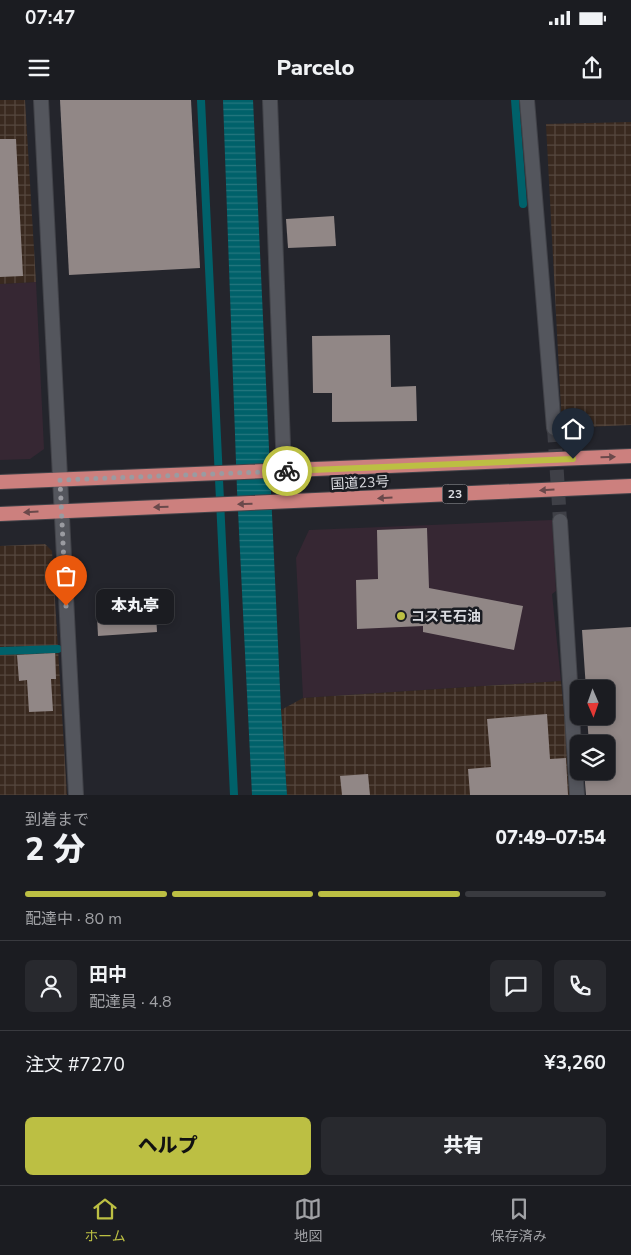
<!DOCTYPE html>
<html lang="ja">
<head>
<meta charset="utf-8">
<style>
  body { margin:0; font-family:"Nunito Sans","Noto Sans JP",sans-serif; background:#28292e; color:#f1f3f6; height:100vh; display:flex; flex-direction:column; font-size:19px; white-space:nowrap }
  * { box-sizing:border-box; margin:0 }
  p { font-size:16px; color:#a0a1a5 }
  .icon { flex:none; width:28px; height:28px; fill:none; stroke:currentColor; stroke-width:2; stroke-linecap:round; stroke-linejoin:round }
  .map { position:relative; height:695px; overflow:hidden }
  .sheet { display:flex; flex-direction:column; background:#1b1c21; flex:1 }
  .sheet>* { flex:none }
  .needle { width:32px; rotate:178deg }
  .buttons { position:absolute; left:570px; top:580px; display:grid; gap:10px }
  .buttons a { display:grid; place-items:center; width:45px; height:45px; border-radius:8px; background:#1b1c21; box-shadow:0 2px 8px #0003,0 0 0 1px #393a3f; font-size:25px }
  .pin { position:absolute; display:grid; place-items:center; width:42px; height:42px; color:#fff; margin:-51px -21px; border-radius:50% 50% 50% 0; rotate:-45deg; box-shadow:0 0 5px #0007 }
  .pin .icon { rotate:45deg }
  .courier { position:absolute; display:grid; place-items:center; width:50px; height:50px; margin:-25px; border:4px solid #bcbf43; border-radius:50%; background:#fff; color:#222; box-shadow:0 1px 6px #0007 }
  .bubble { position:absolute; height:35px; border-radius:8px; background:#1b1c21; box-shadow:0 2px 8px #0003,0 0 0 1px #393a3f; font-size:16px; font-weight:800; line-height:35px; text-align:center }
  .overview em { font-style:normal; font-weight:800 }
  .overview div { display:flex; flex-direction:column-reverse }
  .overview { display:flex; align-items:center; justify-content:space-between; height:85px; padding:0 25px }
  h1 { font-size:32px; font-weight:800; line-height:38px }
  .bar { display:grid; grid-template-columns:repeat(4,1fr); gap:8px 5px; align-content:center; height:60px; padding:0 25px }
  .bar i { height:6px; border-radius:4px; background:#393a3f }
  .bar .on { background:#bcbf43 }
  .bar p { grid-column:span 4 }
  .line { display:flex; align-items:center; gap:12px; padding:0 25px; border-top:1px solid #393a3f }
  .line div { flex:1 }
  .round { display:grid; place-items:center; flex:none; width:52px; height:52px; border-radius:8px; background:#28292e }
  .action { display:flex; gap:10px; margin-top:auto; padding:10px 25px }
  .action a { flex:1; height:58px; border-radius:8px; background:#bcbf43; color:#111; font-size:20px; font-weight:800; line-height:58px; text-align:center }
  .action a+a { background:#28292e; color:#f1f3f6 }
  .status { display:flex; justify-content:space-between; align-items:center; height:35px; padding:0 25px; background:#1b1c21; direction:ltr }
  .status svg { height:14px; fill:currentColor }
  header { display:flex; justify-content:space-between; align-items:center; height:65px; padding:0 25px; background:#1b1c21; font-size:22px; font-weight:800 }
  .menu { display:flex; justify-content:space-around; align-items:center; height:70px; border-top:1px solid #393a3f; background:#1b1c21; font-size:14px; color:#a0a1a5 }
  .menu a { display:grid; justify-items:center; gap:2px }
  .menu .on { color:#bcbf43 }
  .map>svg:first-child { display:block }
  .commercial { fill:#362733 }
  .industrial { fill:url(#industrial-grid) }
  .water { fill:url(#water-rules) }
  .lines { fill:none; stroke-linecap:round; stroke-linejoin:round }
  .stream { stroke:#00616a; stroke-width:8 }
  .building { fill:#918786 }
  .minor-tunnel { stroke:#3f4047; stroke-width:14; stroke-dasharray:14 7; stroke-linecap:butt }
  .minor-casing { stroke:#424349; stroke-width:16 }
  .trunk-casing { stroke:#424349; stroke-width:16 }
  .minor { stroke:#54565d; stroke-width:14 }
  .trunk { stroke:#cc807e; stroke-width:14 }
  .oneway { fill:#6a494b }
  .done { stroke:#9a9ba1; stroke-width:5; stroke-dasharray:0 9 }
  .route { stroke:#bcbf43; stroke-width:6 }
  .poi-dot { fill:#bcbf43; stroke:#1a1c22; stroke-width:2 }
  .labels { text-anchor:middle; dominant-baseline:central; stroke-width:5; stroke-linejoin:round; paint-order:stroke }
  .shield { fill:#1a1c22; stroke:#a0a2a7; stroke-width:1 }
  .shield-label { font-size:12px; font-weight:bold; fill:#dadbe0 }
  .street-label { font-size:14px; fill:#dadbe0; stroke:#1a1c22 }
  .poi-label { font-size:14px; font-weight:bold; fill:#dadbe0; stroke:#1a1c22; text-anchor:start }
</style>
</head>
<body>
<div class="status"><b>07:47</b><svg viewBox="0 0 49 12"><path d="M0 12V9h3v3zM5 12V6h3v6zM10 12V3h3v9zM15 12V0h3v12zM26 1h20v11H26zM47 4h2v5h-2z"/></svg></div>
<header><svg class="icon" aria-label="menu" viewBox="0 0 24 24"><path d="M4 6h16M4 12h16M4 18h16"/></svg>Parcelo<svg class="icon" aria-label="share" viewBox="0 0 24 24"><path d="M12 15V3M7 8l5-5 5 5M5 13v7h14v-7"/></svg></header>
<div class="map">
<svg width="631" height="695" viewBox="0 0 631 695">
  <defs>
    <pattern id="industrial-grid" width="8" height="8" patternUnits="userSpaceOnUse" patternTransform="scale(1.25)"><rect width="8" height="8" fill="#39291f"/><path d="M0 4h8M4 0v8" fill="none" stroke="#55473f"/></pattern>
    <pattern id="water-rules" width="6" height="5" patternUnits="userSpaceOnUse" patternTransform="scale(1.25)"><rect width="6" height="5" fill="#00616a"/><path d="M0 2.5h6" fill="none" stroke="#25777f"/></pattern>
  </defs>
  <rect width="100%" height="100%" fill="#24252c"/>
  <g class="commercial">
    <polygon points="36,182 44,349 30,359 0,360 0,184"/>
    <polygon points="552,420 556,491 552,494 561,581 303,598 296,458 309,430"/>
  </g>
  <g class="industrial">
    <polygon points="0,0 25,0 36,182 0,184"/>
    <polygon points="631,22 631,325 562,328 546,24"/>
    <polygon points="45,444 52,451 67,695 0,695 0,446"/>
    <polygon points="561,581 572,695 287,695 281,610 303,598"/>
  </g>
  <polygon class="water" points="223,0 253,0 281,610 287,695 252,695 237,390"/>
  <g class="lines">
    <g class="stream">
      <polyline points="201,0 234,695"/>
      <polyline points="515,0 523,104"/>
      <polyline points="0,551 58,549"/>
    </g>
  </g>
  <g class="building">
    <polygon points="60,0 191,0 200,168 69,175"/>
    <polygon points="0,39 16,39 23,176 0,177"/>
    <polygon points="334,116 336,146 288,148 286,119"/>
    <polygon points="390,235 391,287 416,286 417,321 332,322 332,293 313,293 312,236"/>
    <polygon points="427,428 429,488 523,506 514,550 423,532 423,526 357,529 356,480 378,479 377,430"/>
    <polygon points="155,493 157,532 98,536 96,497"/>
    <polygon points="631,527 631,695 586,695 584,671 606,671 606,644 589,644 587,616 606,616 606,589 586,589 582,530"/>
    <polygon points="55,553 56,579 51,579 53,611 29,612 27,580 19,581 17,555"/>
    <polygon points="547,614 550,659 566,658 568,695 470,695 468,669 491,667 487,619"/>
    <polygon points="368,674 370,695 342,695 340,676"/>
  </g>
  <g class="lines">
    <polyline class="minor-tunnel" points="554,328 560,421"/>
    <g class="minor-casing">
      <g id="minor">
        <polyline points="41,0 76,695"/>
        <polyline points="270,0 284,371"/>
        <polyline points="527,0 554,328"/>
        <polyline points="560,421 577,695"/>
      </g>
    </g>
    <g class="trunk-casing">
      <g id="trunk">
        <polyline points="0,382 631,356"/>
        <polyline points="0,414 631,386"/>
      </g>
    </g>
    <use href="#minor" class="minor"/>
    <use href="#trunk" class="trunk"/>
  </g>
  <defs><path id="oneway-solid" d="M-6-.8H1V-3.2L6.5 0L1 3.2V.8H-6Z" transform="scale(1.25)"/></defs>
  <g class="oneway">
    <use href="#oneway-solid" transform="translate(608 357) rotate(-2)"/>
    <use href="#oneway-solid" transform="translate(547 390) rotate(177)"/>
    <use href="#oneway-solid" transform="translate(385 398) rotate(177)"/>
    <use href="#oneway-solid" transform="translate(245 404) rotate(178)"/>
    <use href="#oneway-solid" transform="translate(161 407) rotate(178)"/>
    <use href="#oneway-solid" transform="translate(31 412) rotate(177)"/>
  </g>
  <g class="lines">
    <polyline class="done" points="66,506 60,380 287,371"/>
    <polyline class="route" points="287,371 573,359"/>
  </g>
  <circle class="poi-dot" cx="401" cy="516" r="5"/>
  <g class="labels">
    <rect class="shield" x="442.5" y="384.5" width="25" height="19" rx="4"/>
    <g class="shield-label">
      <text x="455" y="394">23</text>
    </g>
    <g class="street-label">
      <text transform="translate(360 383) rotate(-3)">国道23号</text>
    </g>
    <g class="poi-label">
      <text x="411" y="516">コスモ石油</text>
    </g>
  </g>
</svg>
<div class="buttons">
<a><svg class="needle" viewBox="-14 -14 28 28"><path d="M0-13l5 13h-10z" fill="#e53935"/><path d="M0 13l5-13h-10z" fill="#a0a1a5"/></svg></a>
<a><svg class="icon" aria-label="layers" viewBox="0 0 24 24"><path d="M12 4l9 5-9 5-9-5zM3 14l9 5 9-5"/></svg></a>
</div>
<div class="pin" style="left:66px;top:506px;background:#ea580c"><svg class="icon" aria-label="bag" viewBox="0 0 24 24"><path d="M5 8h14l-1 12H6zM9 8a3 3 0 0 1 6 0"/></svg></div>
<div class="pin" style="left:573px;top:359px;background:#1f2937"><svg class="icon" aria-label="home" viewBox="0 0 24 24"><path d="M3 11l9-7 9 7M6 9v11h12V9"/></svg></div>
<div class="courier" style="left:287px;top:371px"><svg class="icon" aria-label="bike" viewBox="0 0 24 24"><circle cx="6" cy="16" r="4"/><circle cx="18" cy="16" r="4"/><path d="M6 16l4-8h5l3 8M10 8l3 8H6M13 5h3"/></svg></div>
<div class="bubble" style="left:96px;top:489px;width:78px">本丸亭</div>
</div>
<section class="sheet">
<div class="overview"><div><h1>2 分</h1><p>到着まで</p></div><em>07:49–07:54</em></div>
<div class="bar"><i class="on"></i><i class="on"></i><i class="on"></i><i></i><p>配達中 · 80 m</p></div>
<div class="line" style="height:90px"><a class="round"><svg class="icon" aria-label="person" viewBox="0 0 24 24"><circle cx="12" cy="8" r="4"/><path d="M4 21q1-7 8-7t8 7"/></svg></a><div><b>田中</b><p>配達員 · 4.8</p></div><a class="round"><svg class="icon" aria-label="chat" viewBox="0 0 24 24"><path d="M4 5h16v11H9l-5 4z"/></svg></a><a class="round"><svg class="icon" aria-label="phone" viewBox="0 0 24 24"><path d="M5 4h4l2 5-3 2q2 4 5 5l2-3 5 2v4C11 20 4 13 5 4z"/></svg></a></div>
<div class="line" style="height:65px"><div>注文 #7270</div><b>¥3,260</b></div>
<div class="action"><a>ヘルプ</a><a>共有</a></div>
</section>
<nav class="menu">
<a class="on"><svg class="icon" aria-label="home" viewBox="0 0 24 24"><path d="M3 11l9-7 9 7M6 9v11h12V9"/></svg>ホーム</a>
<a><svg class="icon" aria-label="map" viewBox="0 0 24 24"><path d="M3 6l6-2 6 2 6-2v14l-6 2-6-2-6 2zM9 4v14M15 6v14"/></svg>地図</a>
<a><svg class="icon" aria-label="saved" viewBox="0 0 24 24"><path d="M7 4h10v16l-5-4-5 4z"/></svg>保存済み</a>
</nav>
</body>
</html>
